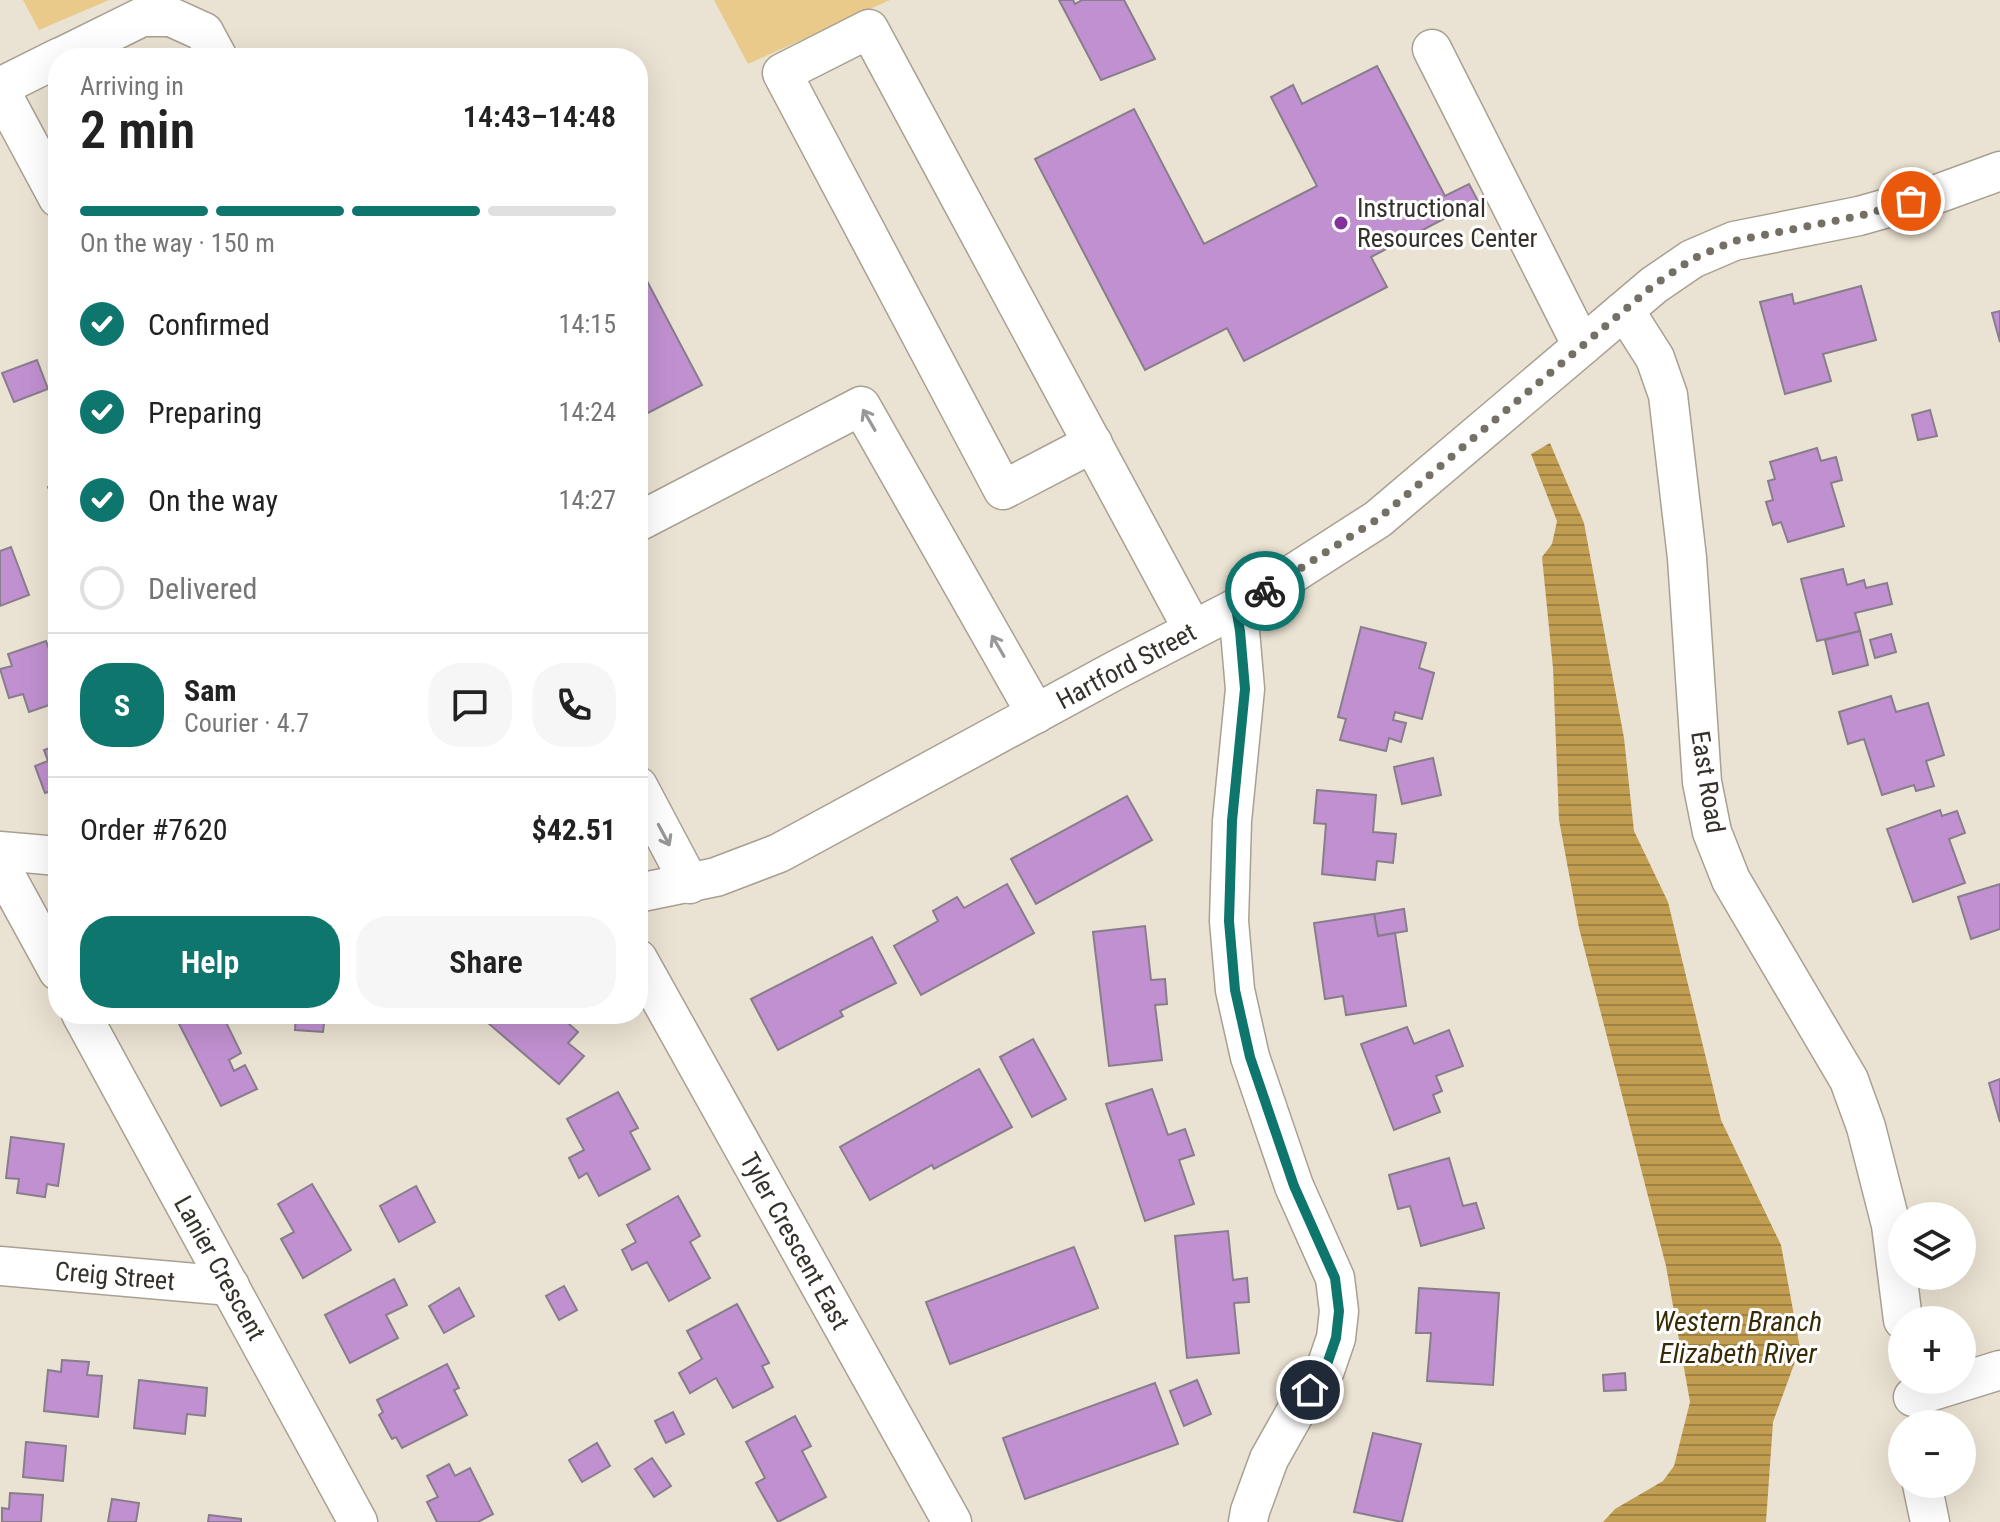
<!DOCTYPE html>
<html lang="en">
<head>
<meta charset="utf-8">
<style>
  body { margin:0; font-family:"Roboto Condensed",sans-serif; background:#f6f6f6; color:#222; height:100vh; display:flex; flex-direction:column; font-size:30px; white-space:nowrap }
  * { box-sizing:border-box; margin:0 }
  p { font-size:26px; color:#767676 }
  .icon { flex:none; width:44px; height:44px; fill:none; stroke:currentColor; stroke-width:2; stroke-linecap:round; stroke-linejoin:round }
  .map { position:relative; flex:1; overflow:hidden }
  .side { position:absolute; left:48px; top:48px; width:600px; height:976px; display:flex; flex-direction:column; background:#fff; border-radius:32px; box-shadow:0 8px 32px #0002 }
  .side>* { flex:none }
  .tools { position:absolute; left:1888px; top:1202px; display:grid; gap:16px }
  .tools a { display:grid; place-items:center; width:88px; height:88px; border-radius:50%; background:#fff; box-shadow:0 8px 32px #0002; font-size:40px }
  .pin { position:absolute; display:grid; place-items:center; width:68px; height:68px; color:#fff; margin:-34px; border:4px solid #fff; border-radius:50%; box-shadow:0 2px 8px #0007 }
  .courier { position:absolute; display:grid; place-items:center; width:80px; height:80px; margin:-40px; border:6px solid #0f766e; border-radius:50%; background:#fff; color:#222; box-shadow:0 2px 10px #0007 }
  .head em { font-style:normal; font-weight:600 }
  .head div { display:flex; flex-direction:column-reverse }
  .head { display:flex; align-items:center; justify-content:space-between; height:136px; padding:0 32px }
  h1 { font-size:52px; font-weight:600; line-height:60px }
  .bar { display:grid; grid-template-columns:repeat(4,1fr); gap:12px 8px; align-content:center; height:96px; padding:0 32px }
  .bar i { height:10px; border-radius:6px; background:#e0e0e0 }
  .bar .active { background:#0f766e }
  .bar p { grid-column:span 4 }
  .line { display:flex; align-items:center; gap:20px; padding:0 32px; border-top:2px solid #e0e0e0 }
  .line div { flex:1 }
  .round { display:grid; place-items:center; flex:none; width:84px; height:84px; border-radius:32px; background:#f6f6f6 }
  ol { padding:0 32px; list-style:none }
  li { display:flex; align-items:center; gap:24px; height:88px }
  li p { margin-inline-start:auto }
  li .icon { padding:8px; border-radius:50%; background:#0f766e; color:#fff; stroke-width:4 }
  li:last-child { color:#767676 }
  li i { width:44px; height:44px; border:4px solid #e0e0e0; border-radius:50% }
  .button { display:flex; gap:16px; margin-top:auto; padding:16px 32px }
  .button a { flex:1; height:92px; border-radius:32px; background:#0f766e; color:#fff; font-size:32px; font-weight:600; line-height:92px; text-align:center }
  .button a+a { background:#f6f6f6; color:#222 }
  .map>svg:first-child { display:block }
  .green { fill:#eaca8a }
  .water { fill:url(#water-rules) }
  .building { fill:#c190d0; stroke:#887e8b; stroke-width:2 }
  .lines { fill:none; stroke-linecap:round; stroke-linejoin:round }
  .minor-casing { stroke:#a8a091; stroke-width:41 }
  .minor { stroke:#fff; stroke-width:38 }
  .oneway { stroke:#9a9896 }
  .done { stroke:#747066; stroke-width:8; stroke-dasharray:0 14.4 }
  .route { stroke:#0f766e; stroke-width:10 }
  .poi-dot { fill:#86309e; stroke:#fff; stroke-width:3 }
  .labels { text-anchor:middle; dominant-baseline:central; stroke-width:6; stroke-linejoin:round; paint-order:stroke }
  .poi-label { font-size:26px; fill:#35322c; stroke:#fff; text-anchor:start }
  .street-label { font-size:26px; fill:#35322c; stroke:#fff }
  .water-label { font-size:28px; font-style:italic; fill:#392a06; stroke:#fff }
</style>
</head>
<body>
<div class="map">
<svg width="2000" height="1522" viewBox="0 0 2000 1522">
  <defs>
    <pattern id="water-rules" width="6" height="5" patternUnits="userSpaceOnUse" patternTransform="scale(2)"><rect width="6" height="5" fill="#c19d51"/><path d="M0 2.5h6" fill="none" stroke="#9e8143"/></pattern>
  </defs>
  <rect width="100%" height="100%" fill="#eae2d2"/>
  <g class="green">
    <polygon points="23,0 109,0 39,30"/>
    <polygon points="714,0 890,0 748,64"/>
  </g>
  <polygon class="water" points="1550,443 1584,523 1624,738 1634,831 1668,902 1721,1120 1781,1245 1800,1348 1773,1422 1766,1522 1603,1522 1615,1509 1663,1481 1674,1466 1690,1402 1666,1266 1579,928 1559,820 1553,668 1542,557 1552,544 1557,521 1531,454"/>
  <g class="building">
    <polygon points="1059,0 1073,0 1075,4 1082,0 1124,0 1155,59 1101,80"/>
    <polygon points="1377,66 1445,196 1469,184 1478,201 1371,257 1387,287 1244,361 1227,328 1145,370 1035,159 1134,109 1204,244 1317,186 1271,97 1293,85 1302,104"/>
    <polygon points="638,264 702,385 638,418"/>
    <polygon points="1861,286 1876,340 1823,354 1831,381 1785,394 1760,302 1792,294 1794,304"/>
    <polygon points="2000,311 2000,342 1992,313"/>
    <polygon points="37,360 48,389 14,402 2,373"/>
    <polygon points="1930,410 1937,436 1918,440 1912,415"/>
    <polygon points="1817,448 1821,461 1836,457 1842,480 1831,483 1844,526 1788,542 1781,522 1773,525 1766,502 1773,500 1768,481 1775,479 1770,462"/>
    <polygon points="58,483 58,499 54,501 48,487"/>
    <polygon points="11,547 29,595 0,606 0,551"/>
    <polygon points="1843,569 1847,585 1864,580 1866,588 1887,583 1892,604 1855,613 1860,631 1817,641 1801,579"/>
    <polygon points="1361,627 1426,643 1419,668 1434,673 1422,719 1395,712 1393,720 1406,723 1401,742 1389,738 1386,751 1340,740 1346,719 1338,717"/>
    <polygon points="1860,631 1868,665 1833,674 1825,640"/>
    <polygon points="1891,634 1896,652 1875,658 1870,640"/>
    <polygon points="46,641 58,675 58,702 29,712 23,694 9,698 0,669 12,666 8,654"/>
    <polygon points="1891,696 1896,712 1928,703 1944,755 1926,761 1934,786 1916,791 1914,785 1882,795 1864,739 1848,744 1839,712"/>
    <polygon points="58,745 58,789 45,793 35,766 48,761 44,750"/>
    <polygon points="1433,758 1441,795 1402,804 1394,767"/>
    <polygon points="1317,790 1376,795 1373,832 1396,834 1393,863 1377,861 1375,880 1322,874 1326,824 1314,823"/>
    <polygon points="1127,796 1152,840 1036,904 1011,859"/>
    <polygon points="1940,810 1942,816 1957,811 1965,833 1949,839 1965,883 1913,902 1887,829"/>
    <polygon points="1007,884 1034,933 921,995 894,946 938,921 933,911 957,897 964,908"/>
    <polygon points="2000,884 2000,929 1971,939 1958,897"/>
    <polygon points="1404,909 1407,931 1378,936 1374,914"/>
    <polygon points="1374,914 1378,936 1395,933 1406,1006 1346,1015 1343,996 1325,999 1314,923"/>
    <polygon points="1145,926 1151,980 1165,979 1167,1004 1155,1005 1162,1060 1109,1066 1093,932"/>
    <polygon points="872,937 896,983 840,1011 843,1016 778,1050 751,999"/>
    <polygon points="174,1014 222,1014 241,1053 229,1060 234,1071 245,1065 257,1089 221,1106"/>
    <polygon points="296,1014 368,1014 368,1018 325,1015 323,1032 295,1030"/>
    <polygon points="489,1014 558,1014 578,1032 568,1043 584,1056 559,1084 488,1023 493,1017"/>
    <polygon points="1407,1027 1414,1044 1449,1030 1463,1066 1436,1076 1442,1091 1433,1095 1440,1112 1394,1130 1361,1044"/>
    <polygon points="1033,1039 1066,1099 1032,1117 1000,1057"/>
    <polygon points="979,1069 1012,1127 934,1169 932,1165 870,1200 840,1147"/>
    <polygon points="2000,1079 2000,1122 1989,1083"/>
    <polygon points="1152,1089 1168,1135 1185,1129 1194,1155 1179,1160 1194,1204 1145,1221 1106,1104"/>
    <polygon points="618,1092 638,1128 630,1132 650,1169 599,1196 587,1173 579,1178 569,1158 584,1150 567,1119"/>
    <polygon points="11,1137 64,1144 58,1186 47,1184 45,1197 17,1193 19,1179 6,1178"/>
    <polygon points="1449,1158 1463,1206 1476,1203 1484,1228 1421,1246 1410,1206 1398,1209 1389,1175"/>
    <polygon points="312,1184 351,1250 303,1278 281,1239 294,1232 278,1204"/>
    <polygon points="416,1186 435,1222 399,1242 380,1206"/>
    <polygon points="678,1196 700,1236 690,1242 710,1278 669,1301 647,1262 632,1270 622,1250 636,1242 627,1225"/>
    <polygon points="1228,1231 1233,1280 1247,1278 1249,1302 1234,1303 1239,1353 1187,1358 1175,1236"/>
    <polygon points="1074,1247 1098,1308 950,1364 926,1302"/>
    <polygon points="394,1279 407,1305 386,1315 398,1338 350,1363 325,1315"/>
    <polygon points="564,1286 577,1310 559,1320 546,1296"/>
    <polygon points="459,1288 474,1316 444,1333 429,1306"/>
    <polygon points="1419,1288 1499,1293 1493,1385 1427,1381 1431,1333 1416,1333"/>
    <polygon points="737,1304 769,1363 762,1366 773,1387 733,1408 716,1378 690,1393 679,1373 702,1359 687,1331"/>
    <polygon points="62,1360 89,1362 87,1375 102,1376 98,1417 44,1411 48,1370 61,1372"/>
    <polygon points="447,1364 459,1388 454,1390 467,1415 402,1448 396,1437 392,1439 379,1415 383,1412 377,1400"/>
    <polygon points="1625,1373 1626,1390 1604,1391 1603,1375"/>
    <polygon points="139,1380 207,1388 205,1416 187,1414 185,1434 134,1428"/>
    <polygon points="1197,1380 1211,1414 1184,1426 1170,1391"/>
    <polygon points="1155,1383 1178,1444 1025,1499 1003,1438"/>
    <polygon points="673,1412 684,1434 666,1443 655,1421"/>
    <polygon points="795,1416 811,1446 802,1451 826,1497 778,1522 756,1483 765,1478 746,1442"/>
    <polygon points="1373,1433 1421,1444 1402,1522 1354,1512"/>
    <polygon points="26,1442 66,1446 63,1481 23,1477"/>
    <polygon points="597,1443 610,1466 582,1482 569,1460"/>
    <polygon points="652,1458 671,1486 654,1497 635,1469"/>
    <polygon points="449,1464 455,1476 470,1468 493,1514 478,1522 437,1522 427,1502 438,1497 427,1476"/>
    <polygon points="10,1493 43,1495 41,1522 2,1522 2,1508 9,1509"/>
    <polygon points="112,1499 139,1503 136,1522 108,1522"/>
    <polygon points="209,1515 241,1519 241,1522 208,1522"/>
  </g>
  <g class="lines">
    <g class="minor-casing">
      <g id="minor">
        <polyline points="1432,49 1582,346"/>
        <polyline points="59,58 142,17 171,17 204,32 218,58"/>
        <polyline points="0,87 58,58"/>
        <polyline points="0,90 58,198"/>
        <polyline points="1622,312 1634,325 1655,358 1668,395 1687,558 1702,782 1712,832 1731,880 1849,1080 1866,1127 1891,1225 1903,1320"/>
        <polyline points="1093,443 1003,490 782,73 869,29 1193,630"/>
        <polyline points="638,522 861,406 1036,714"/>
        <polyline points="1236,608 1240,631 1245,689 1232,821 1229,921 1235,990 1250,1057 1294,1186 1335,1278 1339,1311 1336,1338 1325,1370 1296,1411 1269,1459 1250,1511 1248,1522"/>
        <polyline points="638,786 690,884"/>
        <polyline points="0,851 58,856"/>
        <polyline points="0,865 58,971"/>
        <polyline points="638,893 716,877 779,853 1116,670 1236,608 1272,587 1378,519 1654,285 1692,259 1734,241 1859,216 1937,194 2000,171"/>
        <polyline points="638,959 952,1522"/>
        <polyline points="81,1014 358,1522"/>
        <polyline points="0,1266 230,1286"/>
        <polyline points="1913,1397 2000,1370"/>
        <polyline points="1922,1484 1930,1522"/>
      </g>
    </g>
    <use href="#minor" class="minor"/>
  </g>
  <defs><path id="oneway-shaft" d="M-6 0H5M1.5-3L5.5 0L1.5 3" fill="none" stroke-width="1.6" stroke-linecap="round" stroke-linejoin="round" transform="scale(2)"/></defs>
  <g class="oneway">
    <use href="#oneway-shaft" transform="translate(869 420) rotate(-120)"/>
    <use href="#oneway-shaft" transform="translate(998 646) rotate(-120)"/>
    <use href="#oneway-shaft" transform="translate(664 835) rotate(62)"/>
  </g>
  <g class="lines">
    <polyline class="done" points="1265,591 1378,519 1654,285 1692,259 1734,241 1859,216 1911,201"/>
    <polyline class="route" points="1265,591 1236,608 1240,631 1245,689 1232,821 1229,921 1235,990 1250,1057 1294,1186 1335,1278 1339,1311 1336,1338 1325,1370 1310,1390"/>
  </g>
  <circle class="poi-dot" cx="1341" cy="223" r="8"/>
  <g class="labels">
    <g class="poi-label">
      <text x="1357" y="208">Instructional<tspan x="1357" dy="30">Resources Center</tspan></text>
    </g>
    <g class="street-label">
      <text transform="translate(1126 666) rotate(-28)">Hartford Street</text>
      <text transform="translate(1708 782) rotate(81)">East Road</text>
      <text transform="translate(795 1241) rotate(61)">Tyler Crescent East</text>
      <text transform="translate(220 1268) rotate(61)">Lanier Crescent</text>
      <text transform="translate(115 1276) rotate(5)">Creig Street</text>
    </g>
    <g class="water-label">
      <text x="1738" y="1321">Western Branch<tspan x="1738" dy="32">Elizabeth River</tspan></text>
    </g>
  </g>
</svg>
<div class="tools">
<a><svg class="icon" aria-label="layers" viewBox="0 0 24 24"><path d="M12 4l9 5-9 5-9-5zM3 14l9 5 9-5"/></svg></a>
<a>+</a>
<a>−</a>
</div>
<div class="pin" style="left:1911px;top:201px;background:#ea580c"><svg class="icon" aria-label="bag" viewBox="0 0 24 24"><path d="M5 8h14l-1 12H6zM9 8a3 3 0 0 1 6 0"/></svg></div>
<div class="pin" style="left:1310px;top:1390px;background:#1f2937"><svg class="icon" aria-label="home" viewBox="0 0 24 24"><path d="M3 11l9-7 9 7M6 9v11h12V9"/></svg></div>
<div class="courier" style="left:1265px;top:591px"><svg class="icon" aria-label="bike" viewBox="0 0 24 24"><circle cx="6" cy="16" r="4"/><circle cx="18" cy="16" r="4"/><path d="M6 16l4-8h5l3 8M10 8l3 8H6M13 5h3"/></svg></div>
<section class="side">
<div class="head"><div><h1>2 min</h1><p>Arriving in</p></div><em>14:43–14:48</em></div>
<div class="bar"><i class="active"></i><i class="active"></i><i class="active"></i><i></i><p>On the way · 150 m</p></div>
<ol>
<li><svg class="icon" aria-label="check" viewBox="0 0 24 24"><path d="M5 12l5 5 9-10"/></svg>Confirmed<p>14:15</p></li>
<li><svg class="icon" aria-label="check" viewBox="0 0 24 24"><path d="M5 12l5 5 9-10"/></svg>Preparing<p>14:24</p></li>
<li><svg class="icon" aria-label="check" viewBox="0 0 24 24"><path d="M5 12l5 5 9-10"/></svg>On the way<p>14:27</p></li>
<li><i></i>Delivered</li>
</ol>
<div class="line" style="height:144px"><b class="round" style="background:#0f766e;color:#fff">S</b><div><b>Sam</b><p>Courier · 4.7</p></div><a class="round"><svg class="icon" aria-label="chat" viewBox="0 0 24 24"><path d="M4 5h16v11H9l-5 4z"/></svg></a><a class="round"><svg class="icon" aria-label="phone" viewBox="0 0 24 24"><path d="M5 4h4l2 5-3 2q2 4 5 5l2-3 5 2v4C11 20 4 13 5 4z"/></svg></a></div>
<div class="line" style="height:104px"><div>Order #7620</div><b>$42.51</b></div>
<div class="button"><a>Help</a><a>Share</a></div>
</section>
</div>
</body>
</html>
